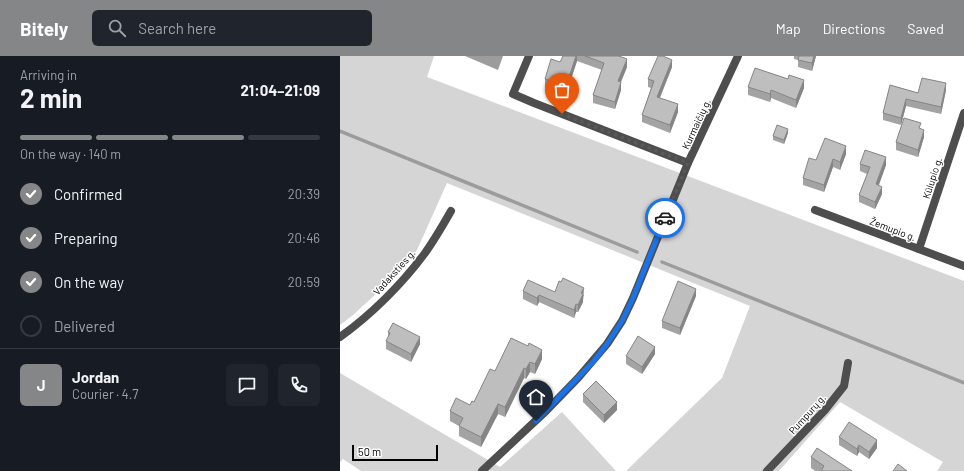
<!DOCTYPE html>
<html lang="en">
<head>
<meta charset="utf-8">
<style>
  body { margin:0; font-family:Barlow,sans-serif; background:#20242c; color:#f1f3f6; height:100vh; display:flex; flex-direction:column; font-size:15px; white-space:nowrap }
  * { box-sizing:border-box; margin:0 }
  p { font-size:13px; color:#9ea1a6 }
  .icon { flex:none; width:22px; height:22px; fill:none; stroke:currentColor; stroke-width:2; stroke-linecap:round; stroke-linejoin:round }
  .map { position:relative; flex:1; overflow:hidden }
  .details { display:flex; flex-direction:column; background:#171b24; width:340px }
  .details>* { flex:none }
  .scale { position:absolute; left:12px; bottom:10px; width:86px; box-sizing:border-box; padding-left:4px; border:2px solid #000; border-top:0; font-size:11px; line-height:14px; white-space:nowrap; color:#000; -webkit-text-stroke:3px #fff; paint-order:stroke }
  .pin { position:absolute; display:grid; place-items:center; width:34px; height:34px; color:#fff; margin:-41px -17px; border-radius:50% 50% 50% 0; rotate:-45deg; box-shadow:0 0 4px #0007 }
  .pin .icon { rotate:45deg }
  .courier { position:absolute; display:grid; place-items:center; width:40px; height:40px; margin:-20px; border:3px solid #1a73e8; border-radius:50%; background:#fff; color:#222; box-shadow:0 1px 5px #0007 }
  .headline em { font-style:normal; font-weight:700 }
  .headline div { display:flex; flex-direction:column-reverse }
  .headline { display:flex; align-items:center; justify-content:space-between; height:68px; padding:0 20px }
  h1 { font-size:26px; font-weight:700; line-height:30px }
  .bar { display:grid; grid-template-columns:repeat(4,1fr); gap:6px 4px; align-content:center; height:48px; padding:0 20px }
  .bar i { height:5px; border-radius:3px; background:#363941 }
  .bar .selected { background:#858687 }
  .bar p { grid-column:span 4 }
  .line { display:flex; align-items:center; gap:10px; padding:0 20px; border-top:1px solid #363941 }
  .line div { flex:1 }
  .round { display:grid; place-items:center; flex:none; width:42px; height:42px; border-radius:6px; background:#20242c }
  ol { padding:0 20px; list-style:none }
  li { display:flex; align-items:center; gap:12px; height:44px }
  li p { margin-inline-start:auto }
  li .icon { padding:4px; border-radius:50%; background:#858687; color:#fff; stroke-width:4 }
  li:last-child { color:#9ea1a6 }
  li i { width:22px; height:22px; border:2px solid #363941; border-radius:50% }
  header { display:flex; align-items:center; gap:24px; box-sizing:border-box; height:56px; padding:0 20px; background:#858687; color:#fff }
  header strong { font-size:19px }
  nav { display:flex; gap:22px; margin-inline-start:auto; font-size:14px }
  .search { width:280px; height:36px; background:#20242c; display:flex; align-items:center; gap:10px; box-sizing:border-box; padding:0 14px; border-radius:6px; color:#9ea1a6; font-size:15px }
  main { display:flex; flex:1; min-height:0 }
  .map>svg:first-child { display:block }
  .green { fill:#d5d5d5 }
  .water { fill:#9c9c9c }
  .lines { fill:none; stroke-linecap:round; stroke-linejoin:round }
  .stream { stroke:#9c9c9c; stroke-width:3.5 }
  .minor { stroke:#4e4e4e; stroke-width:8 }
  .wall { fill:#a3a3a3 }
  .shaded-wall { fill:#858585 }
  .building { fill:#bebebe; stroke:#858585 }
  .done { stroke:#595959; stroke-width:4; stroke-dasharray:0 7.2 }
  .route { stroke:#1a73e8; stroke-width:5 }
  .labels { text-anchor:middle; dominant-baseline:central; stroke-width:3; stroke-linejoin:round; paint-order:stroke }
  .street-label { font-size:10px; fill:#000; stroke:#fff }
</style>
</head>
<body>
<header>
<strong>Bitely</strong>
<div class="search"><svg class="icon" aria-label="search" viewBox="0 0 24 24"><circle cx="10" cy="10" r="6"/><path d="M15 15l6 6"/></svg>Search here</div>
<nav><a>Map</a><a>Directions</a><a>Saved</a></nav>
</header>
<main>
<section class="details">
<div class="headline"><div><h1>2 min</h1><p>Arriving in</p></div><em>21:04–21:09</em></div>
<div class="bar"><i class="selected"></i><i class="selected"></i><i class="selected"></i><i></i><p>On the way · 140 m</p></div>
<ol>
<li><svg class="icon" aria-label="check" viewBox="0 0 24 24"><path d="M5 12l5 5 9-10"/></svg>Confirmed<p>20:39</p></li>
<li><svg class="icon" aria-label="check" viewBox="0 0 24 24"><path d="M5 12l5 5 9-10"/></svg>Preparing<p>20:46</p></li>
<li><svg class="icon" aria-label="check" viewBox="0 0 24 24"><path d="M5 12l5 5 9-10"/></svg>On the way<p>20:59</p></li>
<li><i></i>Delivered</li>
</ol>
<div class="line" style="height:72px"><b class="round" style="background:#858687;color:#fff">J</b><div><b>Jordan</b><p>Courier · 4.7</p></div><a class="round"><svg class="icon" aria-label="chat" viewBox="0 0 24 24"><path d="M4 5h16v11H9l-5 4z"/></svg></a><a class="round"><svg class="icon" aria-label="phone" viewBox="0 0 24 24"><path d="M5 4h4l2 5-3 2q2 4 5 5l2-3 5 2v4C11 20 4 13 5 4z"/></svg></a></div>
</section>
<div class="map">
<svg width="624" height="415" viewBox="0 0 624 415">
  <rect width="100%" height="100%" fill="#fff"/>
  <g class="green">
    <polygon points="0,0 94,0 87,21 624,225 624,415 597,415 603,406 500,346 439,415 286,415 382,322 410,250 107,127 77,194 49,226 13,259 0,269"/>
    <polygon points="0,317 160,411 222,356 276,415 21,415 3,403 0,406"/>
  </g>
  <polygon class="water" points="125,0 163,0 158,14"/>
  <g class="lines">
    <g class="stream">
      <polyline points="0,75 297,196"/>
      <polyline points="322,206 624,327"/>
    </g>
    <g class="minor">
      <polyline points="189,0 173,38 194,47 348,107"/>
      <polyline points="475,154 624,210"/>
      <polyline points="579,193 624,57"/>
      <path d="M0,281C31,259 63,227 85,197C95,183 103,169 111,155"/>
      <polyline points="142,415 206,355 238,322 267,288 282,265 293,242 348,107 398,0"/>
      <polyline points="427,415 485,354 504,330 508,307"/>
    </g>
  </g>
  <g class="wall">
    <polygon points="223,0 281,0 281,1 287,11 281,26 281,34 275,53 253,47 253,39 262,14 237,5 226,38 205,31 205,23 220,6"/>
    <polygon points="454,0 476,0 472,15 458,11 458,4 454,3"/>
    <polygon points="332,11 320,42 338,56 330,77 302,66 302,59 311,32 308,31 308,23"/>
    <polygon points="550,29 578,37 606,34 601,58 566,50 561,69 543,64 543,57"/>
    <polygon points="408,31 464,32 456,52 431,42 430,46 408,39"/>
    <polygon points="448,77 444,88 433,84 433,80"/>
    <polygon points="584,81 578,101 556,94 556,86"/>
    <polygon points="506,98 500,114 493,111 484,136 463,129 463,122 476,104"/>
    <polygon points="520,108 546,109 539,129 542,138 535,153 519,146 519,139 527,118 520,115"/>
    <polygon points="183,235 215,236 244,239 243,241 243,246 238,256 236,256 234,262 199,246 197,250 183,243"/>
    <polygon points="356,240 340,279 322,272 322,265"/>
    <polygon points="48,276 80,288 71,306 46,293 46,285 48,281"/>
    <polygon points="188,290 202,303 195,318 190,316 186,323 184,322 165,361 158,358 141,391 119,380 119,370 110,365 110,355 130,349 134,346 155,315"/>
    <polygon points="315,298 302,318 286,308 286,300"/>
    <polygon points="243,338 277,354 264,367 243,346"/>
    <polygon points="499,381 537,392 529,403 519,396 517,400 499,389"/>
    <polygon points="471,401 512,415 475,415 471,412"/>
  </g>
  <g class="shaded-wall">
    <polygon points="236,0 237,0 237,5 226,38 226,30"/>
    <polygon points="474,0 476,0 472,15 472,7"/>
    <polygon points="287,3 287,11 278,33 278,25"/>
    <polygon points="332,4 332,11 317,48 317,41"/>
    <polygon points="464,24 464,32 456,52 456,44"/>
    <polygon points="281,26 281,34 275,53 275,46"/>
    <polygon points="606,27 606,34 601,58 601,51"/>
    <polygon points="431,34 431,42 430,46 430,38"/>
    <polygon points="566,43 566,50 561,69 561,62"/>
    <polygon points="338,48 338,56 330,77 330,69"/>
    <polygon points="448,73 448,77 444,88 444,84"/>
    <polygon points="584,74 584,81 578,101 578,94"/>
    <polygon points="506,90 506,98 500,114 500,106"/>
    <polygon points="546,101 546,109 536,136 536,128"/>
    <polygon points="493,103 493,111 484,136 484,129"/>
    <polygon points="542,131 542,138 535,153 535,146"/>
    <polygon points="244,232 243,246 238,256 238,249 241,237"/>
    <polygon points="356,233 356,240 340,279 340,272"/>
    <polygon points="199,239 199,246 197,250 197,242"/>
    <polygon points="236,248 236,256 234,262 234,254"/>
    <polygon points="80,281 80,288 71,306 71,298"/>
    <polygon points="315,291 315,298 302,318 302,311"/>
    <polygon points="202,294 202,303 195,318 195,308"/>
    <polygon points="190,306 190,316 186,323 186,313"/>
    <polygon points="184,312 184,322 165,361 165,351"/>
    <polygon points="277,346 277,354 264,367 264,359"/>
    <polygon points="158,348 158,358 141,391 141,381"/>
    <polygon points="537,384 537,392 529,403 529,396"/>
    <polygon points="519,389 519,396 517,400 517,393"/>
  </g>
  <g class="building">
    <polygon points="223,0 236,0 226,30 205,23 211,3 220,6"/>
    <polygon points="245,0 280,0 279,0 287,3 278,25 281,26 275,46 253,39 264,7"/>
    <polygon points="318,0 323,0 332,4 317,41 338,48 330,69 302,59 314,25 308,23"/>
    <polygon points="459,0 474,0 472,7 458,4"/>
    <polygon points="415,12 448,23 449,19 464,24 456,44 431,34 430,38 408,31"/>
    <polygon points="582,22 606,27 601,51 566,43 561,62 543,57 550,29 578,37"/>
    <polygon points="564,62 581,67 579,72 584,74 578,94 556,86"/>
    <polygon points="437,69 448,73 444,84 433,80"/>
    <polygon points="485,82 506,90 500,106 493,103 484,129 463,122 469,102 476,104"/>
    <polygon points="525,94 546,101 536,128 542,131 535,146 519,139 530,111 520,108"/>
    <polygon points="223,222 244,232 241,237 243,238 238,249 236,248 234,254 199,239 197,242 183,235 188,224 215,236 219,225 221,226"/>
    <polygon points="338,225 356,233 340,272 322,265"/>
    <polygon points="53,267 80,281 71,298 46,285 50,277 48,276"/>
    <polygon points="298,280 315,291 302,311 286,300"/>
    <polygon points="171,282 188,290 189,287 202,294 195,308 190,306 186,313 184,312 165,351 158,348 141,381 119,370 123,362 110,355 116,342 130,349 132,345 134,346 150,313 155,315"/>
    <polygon points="256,325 277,346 264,359 243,338"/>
    <polygon points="509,366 537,384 529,396 519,389 517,393 499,381"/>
    <polygon points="477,392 512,415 481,415 484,410 471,401"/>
    <polygon points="558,408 567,415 553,415"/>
  </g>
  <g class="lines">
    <polyline class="done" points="222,58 348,107 325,162"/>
    <polyline class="route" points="196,365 253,306 267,288 282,265 293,242 325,162"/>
  </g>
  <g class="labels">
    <g class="street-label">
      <text transform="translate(356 68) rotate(-65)">Kurmaičių g.</text>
      <text transform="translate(592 122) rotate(-72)">Kūlupio g.</text>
      <text transform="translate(553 173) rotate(21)">Žemupio g.</text>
      <text transform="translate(54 216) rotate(-48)">Vadaksties g.</text>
      <text transform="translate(467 358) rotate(-48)">Pumpurų g.</text>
    </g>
  </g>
</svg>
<div class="scale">50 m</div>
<div class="pin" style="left:222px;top:58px;background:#ea580c"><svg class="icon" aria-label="bag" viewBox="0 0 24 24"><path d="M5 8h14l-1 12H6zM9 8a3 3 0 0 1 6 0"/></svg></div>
<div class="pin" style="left:196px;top:365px;background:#1f2937"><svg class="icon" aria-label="home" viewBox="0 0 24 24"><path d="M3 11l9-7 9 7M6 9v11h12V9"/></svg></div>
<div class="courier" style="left:325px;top:162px"><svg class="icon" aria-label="car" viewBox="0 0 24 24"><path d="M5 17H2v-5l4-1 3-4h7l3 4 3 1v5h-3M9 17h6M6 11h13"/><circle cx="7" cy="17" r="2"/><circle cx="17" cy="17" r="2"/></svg></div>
</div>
</main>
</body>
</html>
